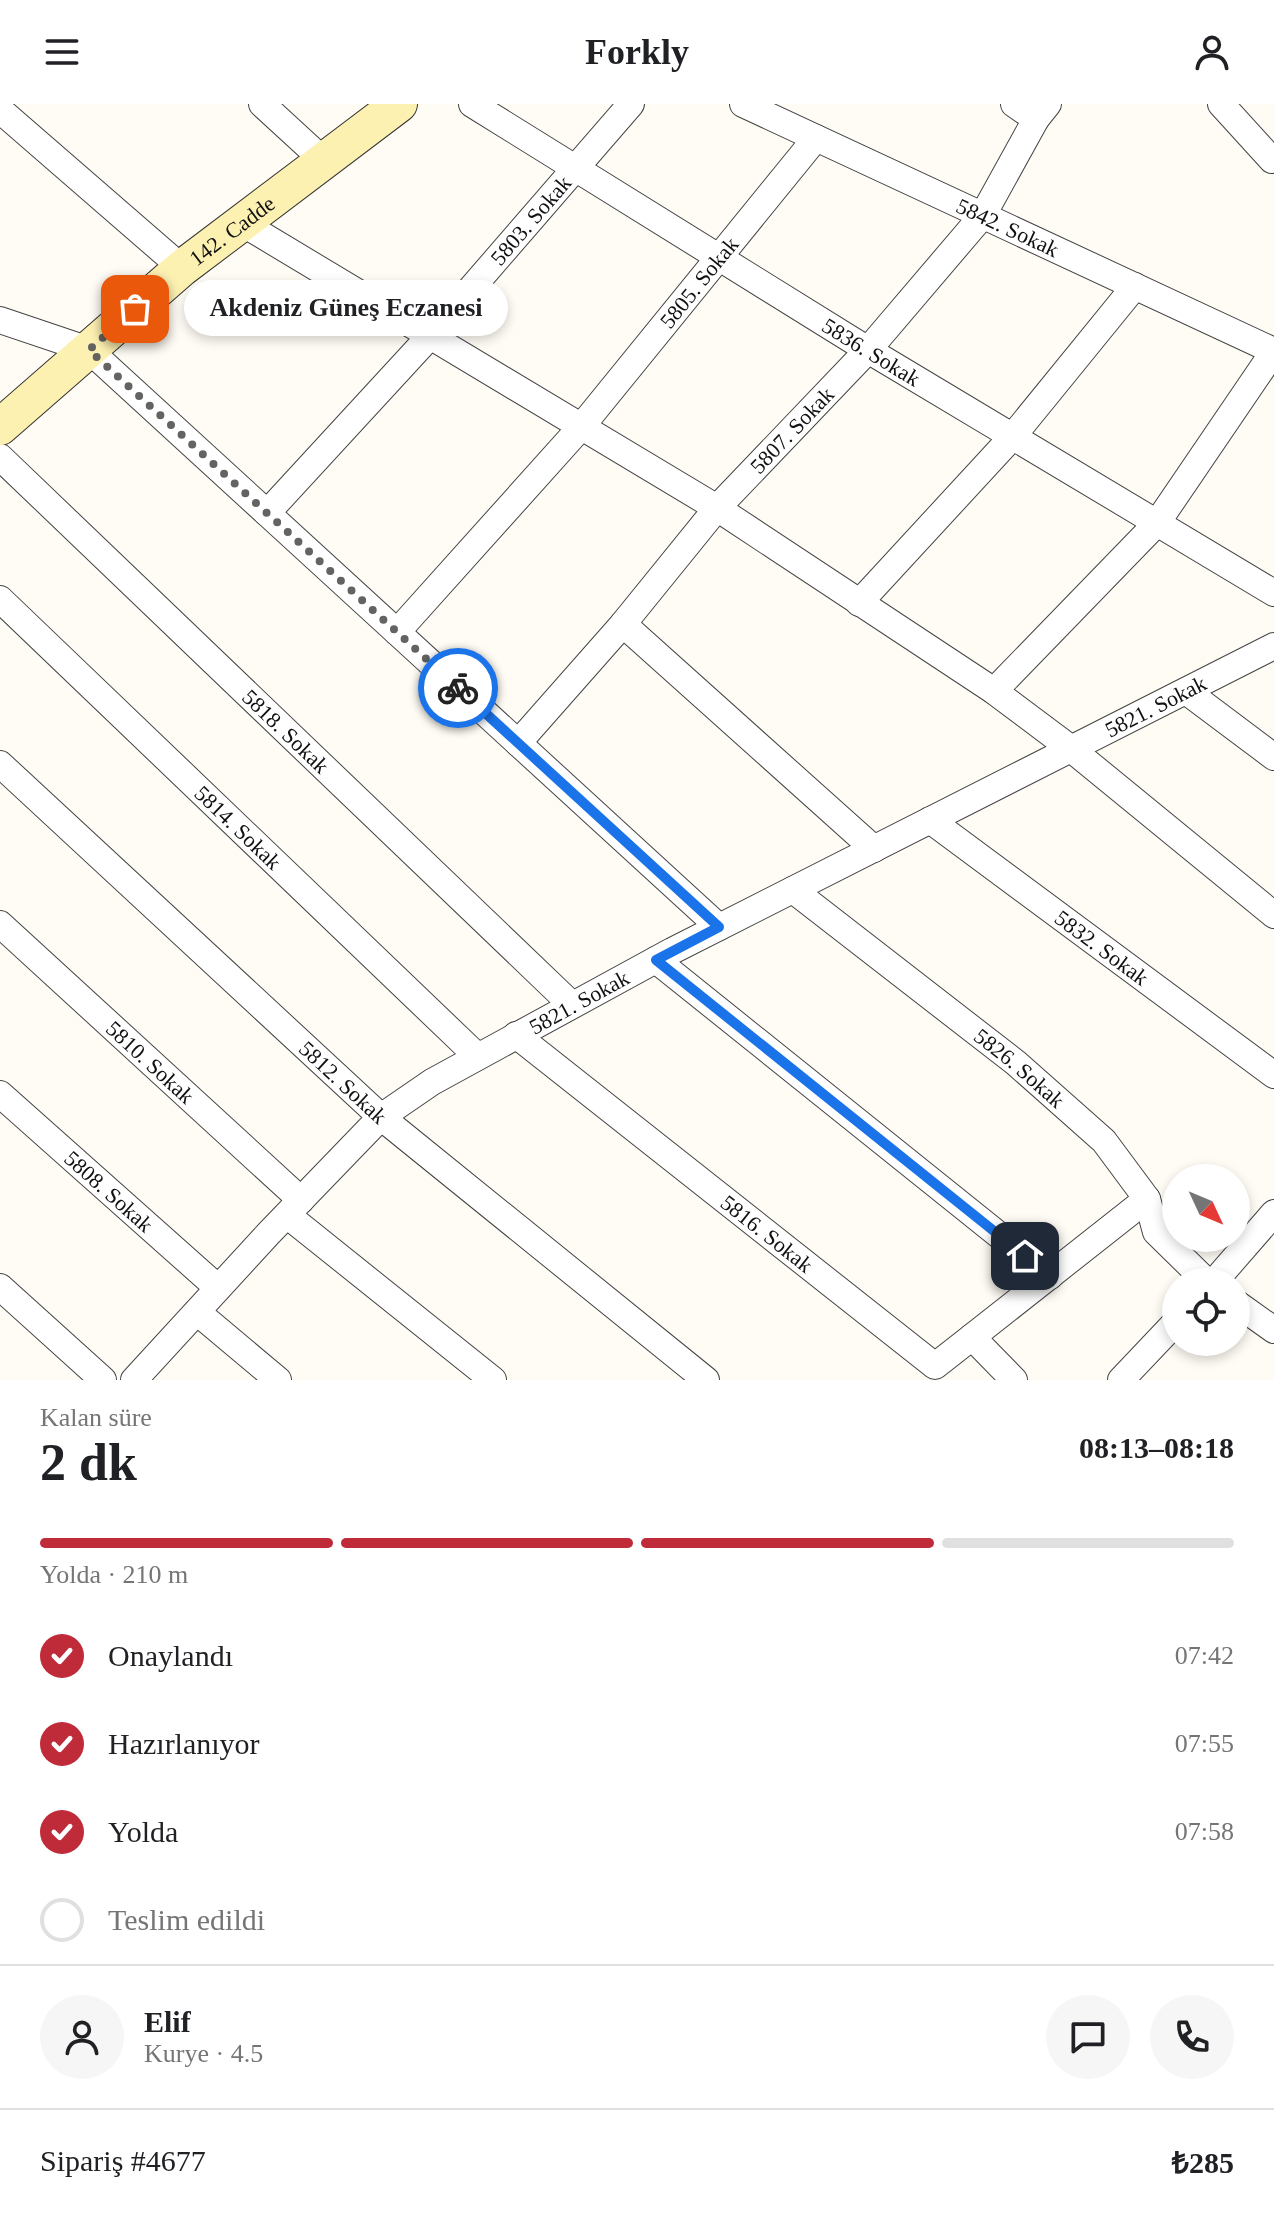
<!DOCTYPE html>
<html lang="tr">
<head>
<meta charset="utf-8">
<style>
  body { margin:0; font-family:Georgia,serif; background:#f6f6f6; color:#202124; height:100vh; display:flex; flex-direction:column; font-size:30px; white-space:nowrap }
  * { box-sizing:border-box; margin:0 }
  p { font-size:26px; color:#757577 }
  .icon { flex:none; width:44px; height:44px; fill:none; stroke:currentColor; stroke-width:2; stroke-linecap:round; stroke-linejoin:round }
  .map { position:relative; height:1276px; overflow:hidden }
  .sheet { display:flex; flex-direction:column; background:#fff; flex:1 }
  .sheet>* { flex:none }
  .needle { width:52px; rotate:134deg }
  .controls { position:absolute; left:1162px; top:1060px; display:grid; gap:16px }
  .controls a { display:grid; place-items:center; width:88px; height:88px; border-radius:50%; background:#fff; box-shadow:0 4px 12px #0003; font-size:40px }
  .pin { position:absolute; display:grid; place-items:center; width:68px; height:68px; color:#fff; margin:-34px; border-radius:16px; box-shadow:0 4px 12px #0006 }
  .courier { position:absolute; display:grid; place-items:center; width:80px; height:80px; margin:-40px; border:6px solid #1a73e8; border-radius:50%; background:#fff; color:#222; box-shadow:0 2px 10px #0007 }
  .bubble { position:absolute; height:56px; border-radius:28px; background:#fff; box-shadow:0 4px 12px #0003; font-size:26px; font-weight:700; line-height:56px; text-align:center }
  .overview em { font-style:normal; font-weight:700 }
  .overview div { display:flex; flex-direction:column-reverse }
  .overview { display:flex; align-items:center; justify-content:space-between; height:136px; padding:0 40px }
  h1 { font-size:52px; font-weight:700; line-height:60px }
  .bar { display:grid; grid-template-columns:repeat(4,1fr); gap:12px 8px; align-content:center; height:96px; padding:0 40px }
  .bar i { height:10px; border-radius:6px; background:#e0e0e0 }
  .bar .selected { background:#bf2b38 }
  .bar p { grid-column:span 4 }
  .line { display:flex; align-items:center; gap:20px; padding:0 40px; border-top:2px solid #e0e0e0 }
  .line div { flex:1 }
  .round { display:grid; place-items:center; flex:none; width:84px; height:84px; border-radius:42px; background:#f6f6f6 }
  ol { padding:0 40px; list-style:none }
  li { display:flex; align-items:center; gap:24px; height:88px }
  li p { margin-inline-start:auto }
  li .icon { padding:8px; border-radius:50%; background:#bf2b38; color:#fff; stroke-width:4 }
  li:last-child { color:#757577 }
  li i { width:44px; height:44px; border:4px solid #e0e0e0; border-radius:50% }
  header { display:flex; justify-content:space-between; align-items:center; height:104px; padding:0 40px; background:#fff; font-size:36px; font-weight:700 }
  .map>svg:first-child { display:block }
  .lines { fill:none; stroke-linecap:round; stroke-linejoin:round }
  .street-casing { stroke:#444; stroke-width:28 }
  .secondary-casing { stroke:#333; stroke-width:38 }
  .street { stroke:#fff; stroke-width:26 }
  .secondary { stroke:#fdf1b2; stroke-width:36 }
  .done { stroke:#646361; stroke-width:8; stroke-dasharray:0 14.4 }
  .route { stroke:#1a73e8; stroke-width:10 }
  .labels { text-anchor:middle; dominant-baseline:central; stroke-width:8; stroke-linejoin:round; paint-order:stroke }
  .street-label { font-size:22px; fill:#111; stroke:#fff }
</style>
</head>
<body>
<header><svg class="icon" aria-label="menu" viewBox="0 0 24 24"><path d="M4 6h16M4 12h16M4 18h16"/></svg>Forkly<svg class="icon" aria-label="person" viewBox="0 0 24 24"><circle cx="12" cy="8" r="4"/><path d="M4 21q1-7 8-7t8 7"/></svg></header>
<div class="map">
<svg width="1274" height="1276" viewBox="0 0 1274 1276">
  <rect width="100%" height="100%" fill="#fffcf5"/>
  <g class="lines">
    <g class="street-casing">
      <g id="street">
        <polyline points="262,0 324,57"/>
        <path id="s1" d="M472,0L868,246L1274,489"/>
        <path id="s2" d="M743,0L1274,247"/>
        <polyline points="1014,0 1036,15"/>
        <polyline points="1221,0 1272,56"/>
        <polyline points="0,6 182,164"/>
        <polyline points="242,119 717,404 994,587 1070,644 1274,811"/>
        <polyline points="0,216 89,246 719,823"/>
        <path id="s3" d="M0,353L572,901"/>
        <path id="s4" d="M267,409L430,232L631,0"/>
        <path id="s5" d="M0,495L477,952"/>
        <polyline points="859,499 1013,332 1135,182"/>
        <polyline points="623,520 874,745"/>
        <path id="s6" d="M397,528L581,323L816,34"/>
        <polyline points="994,587 1157,419 1274,247"/>
        <polyline points="1186,587 1274,653"/>
        <path id="s7" d="M518,639L623,520L717,404L868,246L983,111L1036,15L1048,0"/>
        <path id="s8" d="M0,660L381,1013L706,1276"/>
        <path id="s9" d="M930,716L1274,971"/>
        <path id="s10" d="M793,786L1016,959L1104,1037L1147,1095L1156,1128L1207,1178"/>
        <path id="s11" d="M0,820L301,1096"/>
        <polyline points="656,856 1050,1172"/>
        <path id="s12" d="M516,931L935,1262L972,1233L1014,1276"/>
        <path id="s13" d="M0,990L218,1184"/>
        <polyline points="287,1111 493,1276"/>
        <polyline points="1214,1178 1274,1109"/>
        <polyline points="0,1183 103,1276"/>
        <polyline points="1236,1199 1274,1226"/>
        <polyline points="197,1208 278,1276"/>
        <polyline points="972,1233 1147,1095"/>
        <path id="s14" d="M134,1276L269,1129L381,1013L432,978L672,847L1274,542"/>
        <polyline points="1121,1276 1176,1218"/>
      </g>
    </g>
    <g class="secondary-casing">
      <g id="secondary">
        <path id="s15" d="M0,323L182,164L399,0"/>
      </g>
    </g>
    <use href="#street" class="street"/>
    <use href="#secondary" class="secondary"/>
  </g>
  <g class="lines">
    <polyline class="done" points="135,205 89,246 458,584"/>
    <polyline class="route" points="458,584 719,823 656,856 1025,1152"/>
  </g>
  <g class="labels">
    <g class="street-label">
      <text stroke="none"><textPath href="#s4" startOffset="394">5803. Sokak</textPath></text>
      <text stroke="none"><textPath href="#s2" startOffset="292">5842. Sokak</textPath></text>
      <text stroke="none"><textPath href="#s15" startOffset="304">142. Cadde</textPath></text>
      <text stroke="none"><textPath href="#s6" startOffset="462">5805. Sokak</textPath></text>
      <text stroke="none"><textPath href="#s1" startOffset="470">5836. Sokak</textPath></text>
      <text stroke="none"><textPath href="#s7" startOffset="416">5807. Sokak</textPath></text>
      <text stroke="none"><textPath href="#s14" startOffset="1238">5821. Sokak</textPath></text>
      <text stroke="none"><textPath href="#s3" startOffset="396">5818. Sokak</textPath></text>
      <text stroke="none"><textPath href="#s5" startOffset="330">5814. Sokak</textPath></text>
      <text stroke="none"><textPath href="#s9" startOffset="214">5832. Sokak</textPath></text>
      <text stroke="none"><textPath href="#s14" startOffset="590">5821. Sokak</textPath></text>
      <text stroke="none"><textPath href="#s11" startOffset="204">5810. Sokak</textPath></text>
      <text stroke="none"><textPath href="#s10" startOffset="288">5826. Sokak</textPath></text>
      <text stroke="none"><textPath href="#s8" startOffset="468">5812. Sokak</textPath></text>
      <text stroke="none"><textPath href="#s13" startOffset="146">5808. Sokak</textPath></text>
      <text stroke="none"><textPath href="#s12" startOffset="320">5816. Sokak</textPath></text>
    </g>
  </g>
</svg>
<div class="controls">
<a><svg class="needle" viewBox="-14 -14 28 28"><path d="M0-13l5 13h-10z" fill="#e53935"/><path d="M0 13l5-13h-10z" fill="#757577"/></svg></a>
<a><svg class="icon" aria-label="locate" viewBox="0 0 24 24"><circle cx="12" cy="12" r="6"/><path d="M12 2v4M12 18v4M2 12h4M18 12h4"/></svg></a>
</div>
<div class="pin" style="left:135px;top:205px;background:#ea580c"><svg class="icon" aria-label="bag" viewBox="0 0 24 24"><path d="M5 8h14l-1 12H6zM9 8a3 3 0 0 1 6 0"/></svg></div>
<div class="pin" style="left:1025px;top:1152px;background:#1f2937"><svg class="icon" aria-label="home" viewBox="0 0 24 24"><path d="M3 11l9-7 9 7M6 9v11h12V9"/></svg></div>
<div class="courier" style="left:458px;top:584px"><svg class="icon" aria-label="bike" viewBox="0 0 24 24"><circle cx="6" cy="16" r="4"/><circle cx="18" cy="16" r="4"/><path d="M6 16l4-8h5l3 8M10 8l3 8H6M13 5h3"/></svg></div>
<div class="bubble" style="left:184px;top:176px;width:324px">Akdeniz Güneş Eczanesi</div>
</div>
<section class="sheet">
<div class="overview"><div><h1>2 dk</h1><p>Kalan süre</p></div><em>08:13–08:18</em></div>
<div class="bar"><i class="selected"></i><i class="selected"></i><i class="selected"></i><i></i><p>Yolda · 210 m</p></div>
<ol>
<li><svg class="icon" aria-label="check" viewBox="0 0 24 24"><path d="M5 12l5 5 9-10"/></svg>Onaylandı<p>07:42</p></li>
<li><svg class="icon" aria-label="check" viewBox="0 0 24 24"><path d="M5 12l5 5 9-10"/></svg>Hazırlanıyor<p>07:55</p></li>
<li><svg class="icon" aria-label="check" viewBox="0 0 24 24"><path d="M5 12l5 5 9-10"/></svg>Yolda<p>07:58</p></li>
<li><i></i>Teslim edildi</li>
</ol>
<div class="line" style="height:144px"><a class="round"><svg class="icon" aria-label="person" viewBox="0 0 24 24"><circle cx="12" cy="8" r="4"/><path d="M4 21q1-7 8-7t8 7"/></svg></a><div><b>Elif</b><p>Kurye · 4.5</p></div><a class="round"><svg class="icon" aria-label="chat" viewBox="0 0 24 24"><path d="M4 5h16v11H9l-5 4z"/></svg></a><a class="round"><svg class="icon" aria-label="phone" viewBox="0 0 24 24"><path d="M5 4h4l2 5-3 2q2 4 5 5l2-3 5 2v4C11 20 4 13 5 4z"/></svg></a></div>
<div class="line" style="height:104px"><div>Sipariş #4677</div><b>₺285</b></div>
</section>
</body>
</html>
